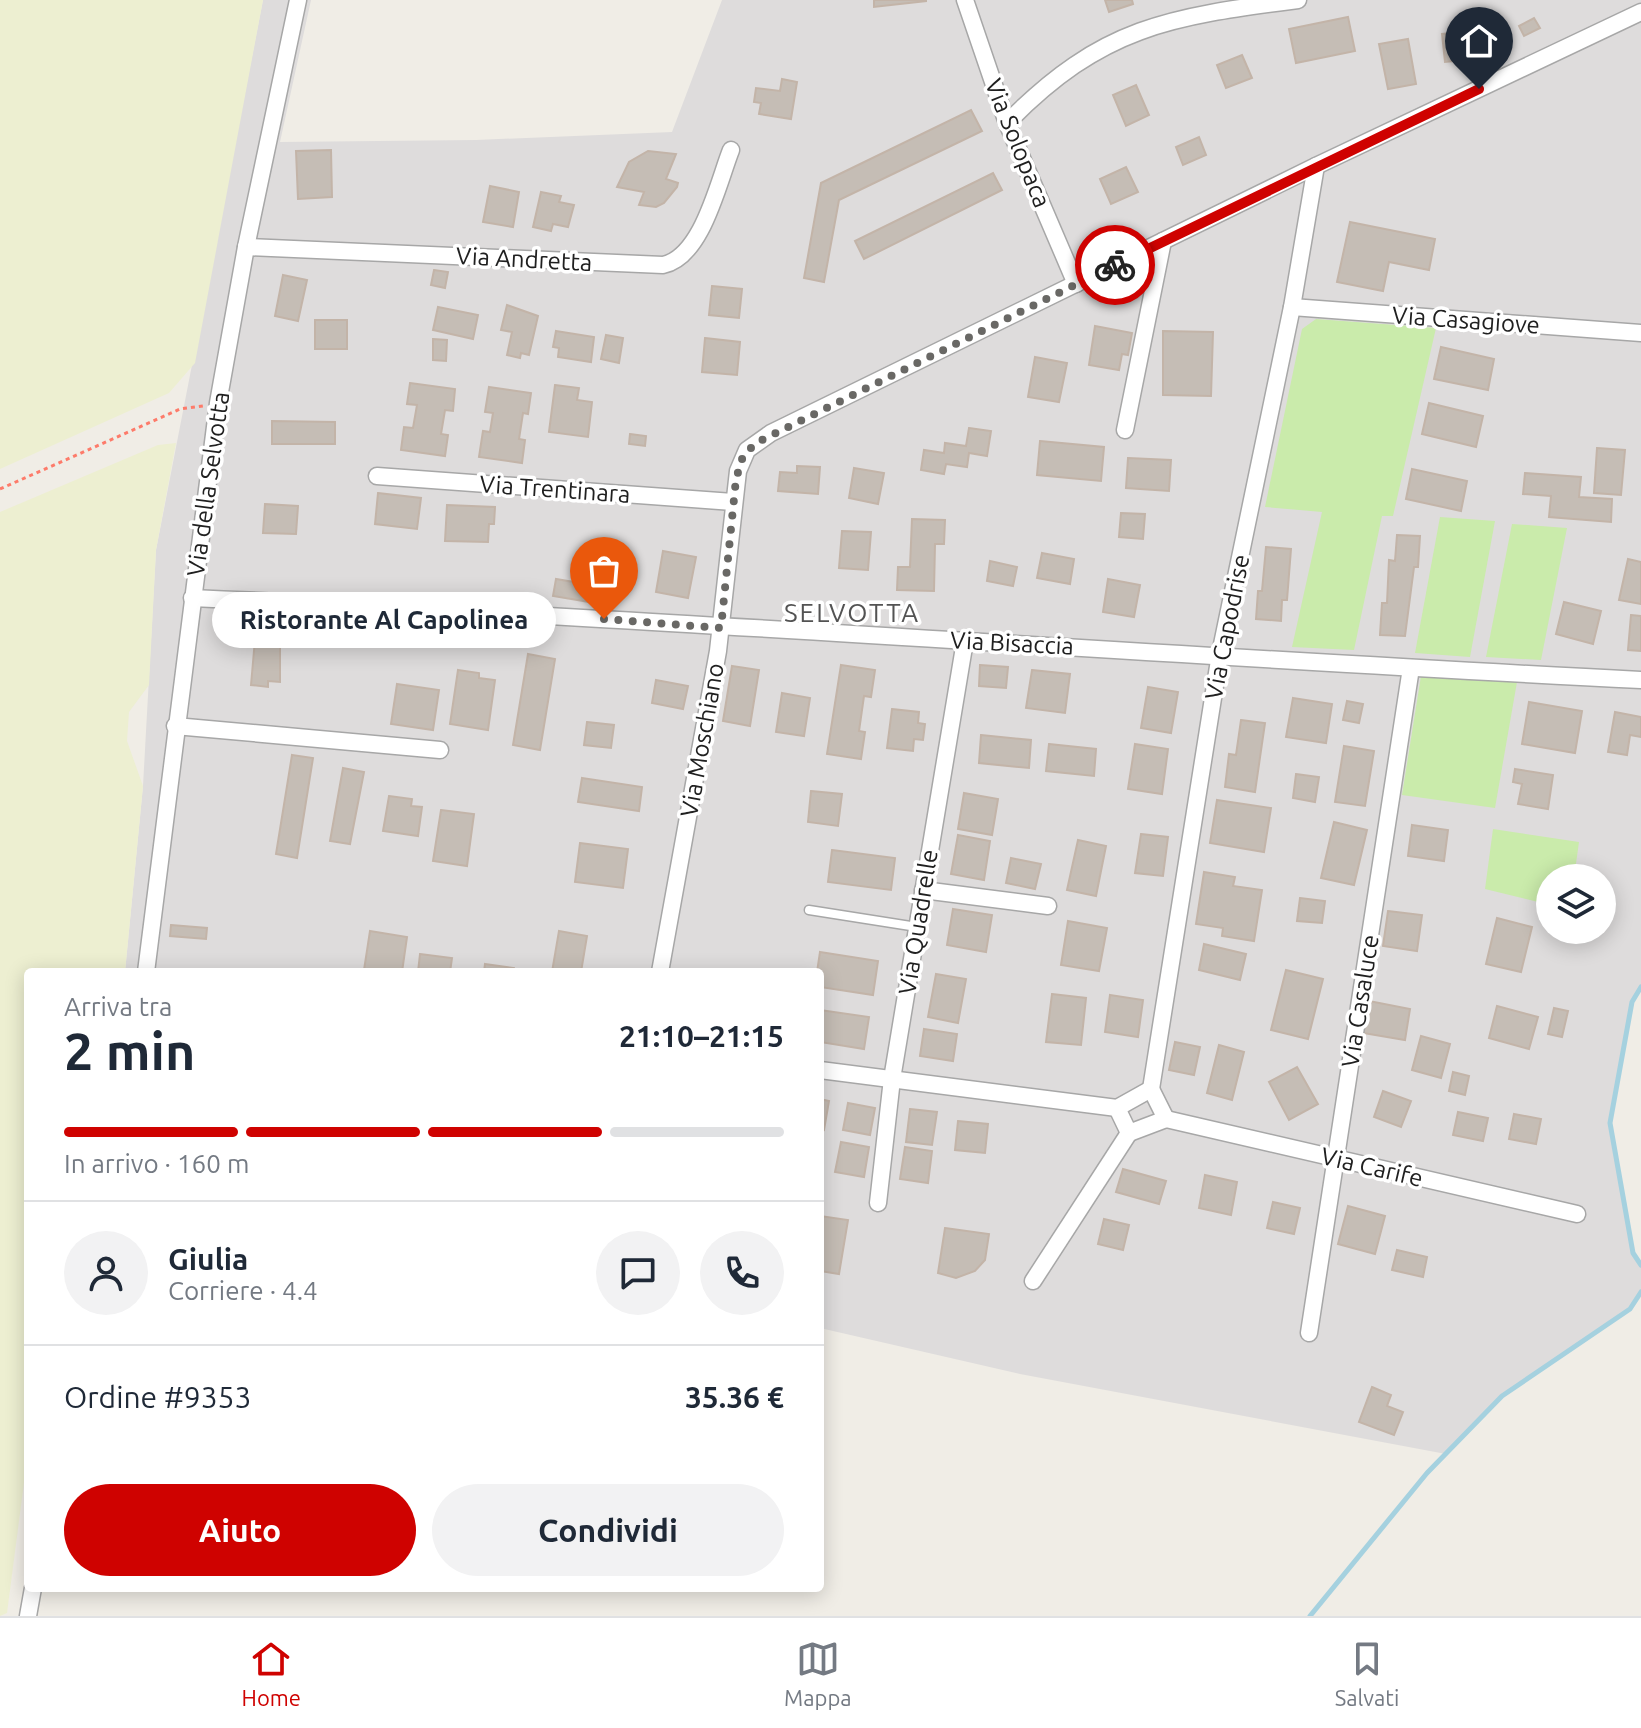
<!DOCTYPE html>
<html lang="it">
<head>
<meta charset="utf-8">
<style>
  body { margin:0; font-family:Ubuntu,sans-serif; background:#f2f2f3; color:#1f2937; height:100vh; display:flex; flex-direction:column; font-size:30px; white-space:nowrap }
  * { box-sizing:border-box; margin:0 }
  p { font-size:26px; color:#747a83 }
  .icon { flex:none; width:44px; height:44px; fill:none; stroke:currentColor; stroke-width:2; stroke-linecap:round; stroke-linejoin:round }
  .map { position:relative; flex:1; overflow:hidden }
  .sheet { position:absolute; left:24px; top:968px; width:800px; height:624px; display:flex; flex-direction:column; background:#fff; border-radius:8px; box-shadow:0 4px 20px #0003 }
  .sheet>* { flex:none }
  .buttons { position:absolute; left:1536px; top:864px; display:grid; gap:16px }
  .buttons a { display:grid; place-items:center; width:80px; height:80px; border-radius:50%; background:#fff; box-shadow:0 4px 20px #0003; font-size:40px }
  .pin { position:absolute; display:grid; place-items:center; width:68px; height:68px; color:#fff; margin:-82px -34px; border-radius:50% 50% 50% 0; rotate:-45deg; box-shadow:0 0 8px #0007 }
  .pin .icon { rotate:45deg }
  .courier { position:absolute; display:grid; place-items:center; width:80px; height:80px; margin:-40px; border:6px solid #cf0200; border-radius:50%; background:#fff; color:#222; box-shadow:0 2px 10px #0007 }
  .bubble { position:absolute; height:56px; border-radius:28px; background:#fff; box-shadow:0 4px 20px #0003; font-size:26px; font-weight:700; line-height:56px; text-align:center }
  .summary em { font-style:normal; font-weight:700 }
  .summary div { display:flex; flex-direction:column-reverse }
  .summary { display:flex; align-items:center; justify-content:space-between; height:136px; padding:0 40px }
  h1 { font-size:52px; font-weight:700; line-height:60px }
  .bar { display:grid; grid-template-columns:repeat(4,1fr); gap:12px 8px; align-content:center; height:96px; padding:0 40px }
  .bar i { height:10px; border-radius:6px; background:#e0e1e3 }
  .bar .current { background:#cf0200 }
  .bar p { grid-column:span 4 }
  .line { display:flex; align-items:center; gap:20px; padding:0 40px; border-top:2px solid #e0e1e3 }
  .line div { flex:1 }
  .round { display:grid; place-items:center; flex:none; width:84px; height:84px; border-radius:42px; background:#f2f2f3 }
  .action { display:flex; gap:16px; margin-top:auto; padding:16px 40px }
  .action a { flex:1; height:92px; border-radius:48px; background:#cf0200; color:#fff; font-size:32px; font-weight:700; line-height:92px; text-align:center }
  .action a+a { background:#f2f2f3; color:#1f2937 }
  .tab-bar { display:flex; justify-content:space-around; align-items:center; height:112px; border-top:2px solid #e0e1e3; background:#fff; font-size:22px; color:#747a83 }
  .tab-bar a { display:grid; justify-items:center; gap:4px }
  .tab-bar .current { color:#cf0200 }
  .map>svg:first-child { display:block }
  .residential { fill:#dedcdc; fill-rule:evenodd }
  .farmland { fill:#edefd1 }
  .grass { fill:#caebab }
  .lines { fill:none; stroke-linecap:round; stroke-linejoin:round }
  .stream { stroke:#a5d1df; stroke-width:5 }
  .building { fill:#c5bdb5; stroke:#c3b4a8; stroke-width:2 }
  .lane-casing { stroke:#a7a7a7; stroke-width:11 }
  .street-casing { stroke:#a7a7a7; stroke-width:19 }
  .path { stroke:#fd7b6a; stroke-width:3; stroke-dasharray:4 4; stroke-linecap:butt }
  .lane { stroke:#fff; stroke-width:8 }
  .street { stroke:#fff; stroke-width:16 }
  .done { stroke:#696865; stroke-width:8; stroke-dasharray:0 14.4 }
  .route { stroke:#cf0200; stroke-width:10 }
  .labels { text-anchor:middle; dominant-baseline:central; stroke-width:7; stroke-linejoin:round; paint-order:stroke }
  .street-label { font-size:24px; fill:#202020; stroke:#fff }
  .neighbourhood-label { font-size:26px; letter-spacing:2px; fill:#535353; stroke:#fff }
</style>
</head>
<body>
<div class="map">
<svg width="1641" height="1616" viewBox="0 0 1641 1616">
  <rect width="100%" height="100%" fill="#f0ede6"/>
  <path class="residential" d="M263,0H311L280,142L476,140L672,132L722,0H1641V987L1632,1003L1610,1123L1633,1253L1641,1265V1292L1630,1309L1502,1396L1446,1454L1020,1374L820,1328V972H125L143,786L156,550ZM1550,878H1602V930H1550Z"/>
  <g class="farmland">
    <polygon points="0,0 263,0 195,363 169,393 0,469"/>
    <polygon points="176,443 156,550 149,685 129,712 127,741 143,786 125,972 28,972 28,1452 7,1613 0,1616 0,512 158,445"/>
  </g>
  <g class="grass">
    <polygon points="1316,319 1436,328 1393,516 1382,516 1354,650 1292,647 1322,512 1265,507 1302,329"/>
    <polygon points="1440,517 1495,521 1470,657 1415,653"/>
    <polygon points="1512,524 1567,528 1541,660 1486,657"/>
    <polygon points="1421,676 1517,682 1495,808 1402,795"/>
    <polygon points="1493,829 1579,842 1574,878 1550,878 1550,905 1485,889"/>
  </g>
  <g class="lines">
    <g class="stream">
      <polyline points="1641,987 1632,1002 1610,1123 1633,1253 1641,1265"/>
      <polyline points="1310,1616 1427,1473 1502,1396 1630,1309 1641,1292"/>
    </g>
  </g>
  <g class="building">
    <polygon points="874,0 926,0 926,1 874,7"/>
    <polygon points="1105,0 1132,0 1133,4 1109,12"/>
    <polygon points="1348,17 1355,51 1296,63 1289,29"/>
    <polygon points="1534,18 1540,28 1524,36 1519,26"/>
    <polygon points="1482,30 1485,58 1445,62 1442,34"/>
    <polygon points="1408,39 1416,84 1388,89 1379,44"/>
    <polygon points="1242,55 1252,78 1226,88 1217,65"/>
    <polygon points="782,79 797,82 791,119 759,114 761,103 754,102 756,88 780,91"/>
    <polygon points="1136,85 1149,115 1126,126 1113,95"/>
    <polygon points="971,110 982,131 839,200 824,282 804,278 821,183"/>
    <polygon points="1199,137 1206,155 1183,165 1176,147"/>
    <polygon points="331,150 332,197 298,199 296,151"/>
    <polygon points="648,151 676,154 666,179 678,183 677,187 664,203 656,207 639,205 644,192 617,187 629,162"/>
    <polygon points="1126,167 1138,192 1111,204 1100,179"/>
    <polygon points="993,173 1002,190 864,259 855,241"/>
    <polygon points="490,186 519,192 513,227 483,222"/>
    <polygon points="541,192 561,196 559,202 574,205 568,227 553,224 551,231 533,227"/>
    <polygon points="1350,222 1435,239 1429,270 1389,262 1383,291 1337,282"/>
    <polygon points="434,270 448,272 445,288 431,285"/>
    <polygon points="283,275 307,280 298,321 275,316"/>
    <polygon points="712,286 742,289 739,318 709,315"/>
    <polygon points="507,305 538,316 529,355 521,353 520,358 507,355 512,332 501,330"/>
    <polygon points="438,307 478,315 473,339 433,330"/>
    <rect x="315" y="320" width="32" height="29"/>
    <polygon points="1095,326 1132,333 1128,355 1122,354 1119,370 1089,365"/>
    <polygon points="556,331 594,337 591,362 558,357 559,348 553,347"/>
    <polygon points="1163,331 1213,332 1211,396 1163,395"/>
    <polygon points="606,335 623,338 619,363 601,359"/>
    <polygon points="705,338 740,342 737,375 702,372"/>
    <polygon points="433,339 447,340 446,361 433,360"/>
    <polygon points="1441,347 1494,359 1488,390 1434,379"/>
    <polygon points="1035,357 1067,363 1059,402 1028,397"/>
    <polygon points="410,383 455,389 453,411 445,410 441,434 448,435 445,456 401,450 404,427 413,428 417,405 407,404"/>
    <polygon points="555,385 579,388 577,400 592,402 588,437 549,432"/>
    <polygon points="489,387 531,393 528,414 523,413 519,439 525,440 522,463 479,457 483,431 490,432 493,413 485,412"/>
    <polygon points="1429,403 1483,416 1476,447 1422,434"/>
    <polygon points="272,421 335,422 335,444 272,444"/>
    <polygon points="969,428 991,431 987,456 969,453 967,467 946,464 944,474 921,470 924,450 944,453 945,443 966,446"/>
    <polygon points="630,434 646,436 645,446 629,444"/>
    <polygon points="1040,441 1104,447 1101,481 1037,475"/>
    <polygon points="1597,448 1625,450 1621,495 1594,493"/>
    <polygon points="1128,458 1171,460 1169,491 1126,488"/>
    <polygon points="797,466 820,467 818,494 778,491 780,472 797,473"/>
    <polygon points="854,468 884,473 878,504 849,498"/>
    <polygon points="1412,469 1467,481 1461,511 1406,499"/>
    <polygon points="1525,473 1581,477 1579,497 1612,499 1611,522 1549,517 1551,496 1523,494"/>
    <polygon points="378,493 421,498 417,529 375,524"/>
    <polygon points="265,504 298,506 296,534 263,533"/>
    <polygon points="447,505 495,507 494,524 489,524 488,542 445,541"/>
    <polygon points="1121,513 1145,514 1143,539 1119,537"/>
    <polygon points="912,519 945,520 944,544 935,544 934,591 897,590 898,567 910,567"/>
    <polygon points="842,531 871,532 868,570 839,568"/>
    <polygon points="1397,535 1420,536 1418,567 1414,567 1405,636 1380,635 1382,603 1387,603 1389,560 1395,561"/>
    <polygon points="1266,547 1291,549 1287,600 1282,600 1281,621 1256,619 1258,591 1262,591"/>
    <polygon points="663,551 696,557 688,598 656,592"/>
    <polygon points="1042,553 1074,559 1070,584 1037,578"/>
    <polygon points="1628,559 1641,562 1641,604 1619,600"/>
    <polygon points="990,561 1017,567 1013,586 987,581"/>
    <polygon points="594,565 613,568 607,605 553,596 556,579 591,585"/>
    <polygon points="1108,579 1140,585 1134,617 1103,612"/>
    <polygon points="1564,602 1601,611 1593,644 1556,634"/>
    <polygon points="1631,615 1641,616 1641,651 1628,650"/>
    <polygon points="256,628 280,630 280,682 268,681 268,687 251,685"/>
    <polygon points="528,654 555,659 540,750 513,745"/>
    <polygon points="841,665 875,670 871,697 864,696 859,731 865,732 861,759 827,754"/>
    <polygon points="980,665 1008,667 1006,688 979,686"/>
    <polygon points="732,666 759,670 750,726 723,721"/>
    <polygon points="458,670 479,673 479,678 495,680 488,730 450,724"/>
    <polygon points="1032,670 1070,674 1065,713 1026,708"/>
    <polygon points="656,680 688,686 683,709 652,703"/>
    <polygon points="397,684 439,690 433,730 391,724"/>
    <polygon points="1148,687 1178,692 1171,733 1141,728"/>
    <polygon points="782,693 810,698 804,736 776,732"/>
    <polygon points="1293,698 1332,704 1326,743 1286,737"/>
    <polygon points="1347,701 1363,704 1359,723 1343,720"/>
    <polygon points="1529,702 1582,711 1575,753 1522,744"/>
    <polygon points="892,709 919,712 918,723 925,724 923,740 914,739 913,751 887,748"/>
    <polygon points="1615,712 1641,717 1641,737 1630,735 1627,755 1608,752"/>
    <polygon points="1241,720 1265,723 1255,792 1225,787 1229,754 1236,755"/>
    <polygon points="587,722 614,725 611,748 584,745"/>
    <polygon points="981,735 1031,740 1029,768 979,763"/>
    <polygon points="1049,744 1096,749 1094,776 1046,771"/>
    <polygon points="1135,744 1168,749 1162,794 1128,789"/>
    <polygon points="1344,746 1374,751 1365,806 1335,802"/>
    <polygon points="292,755 313,758 297,858 276,854"/>
    <polygon points="343,768 364,772 350,844 330,841"/>
    <polygon points="1515,769 1553,775 1548,809 1518,804 1522,784 1513,782"/>
    <polygon points="1296,774 1319,777 1315,802 1293,798"/>
    <polygon points="582,778 642,787 639,811 578,802"/>
    <polygon points="811,791 842,794 838,826 808,822"/>
    <polygon points="964,793 998,799 992,835 958,829"/>
    <polygon points="389,796 412,799 411,806 422,807 418,836 383,831"/>
    <polygon points="1217,800 1271,808 1264,852 1210,843"/>
    <polygon points="441,810 474,814 467,866 433,861"/>
    <polygon points="1334,822 1367,830 1354,885 1321,878"/>
    <polygon points="1412,825 1448,830 1444,861 1408,856"/>
    <polygon points="1141,834 1168,837 1163,876 1135,873"/>
    <polygon points="958,835 990,841 984,880 951,874"/>
    <polygon points="1078,840 1106,846 1096,896 1067,890"/>
    <polygon points="580,843 628,849 623,888 575,882"/>
    <polygon points="832,850 895,858 891,890 828,882"/>
    <polygon points="1011,858 1041,864 1035,889 1006,883"/>
    <polygon points="1204,872 1235,877 1233,886 1262,890 1254,941 1222,936 1223,928 1196,924"/>
    <polygon points="1300,898 1325,901 1322,923 1297,921"/>
    <polygon points="953,909 992,915 986,952 947,945"/>
    <polygon points="1388,911 1422,915 1417,951 1383,946"/>
    <polygon points="1497,918 1532,927 1521,972 1486,964"/>
    <polygon points="1068,921 1107,928 1099,971 1061,965"/>
    <polygon points="171,925 207,928 206,939 170,936"/>
    <polygon points="370,931 407,937 402,972 364,970"/>
    <polygon points="559,931 587,936 581,972 552,972"/>
    <polygon points="1204,944 1246,954 1240,980 1199,970"/>
    <polygon points="820,952 878,961 873,995 820,987 820,972 817,972"/>
    <polygon points="420,954 452,958 450,972 418,972"/>
    <polygon points="485,964 514,968 514,972 484,972"/>
    <polygon points="1286,970 1323,979 1308,1039 1271,1030"/>
    <polygon points="936,974 966,979 958,1023 928,1017"/>
    <polygon points="1052,994 1086,998 1081,1045 1046,1042"/>
    <polygon points="1110,995 1143,1000 1138,1037 1105,1032"/>
    <polygon points="1369,1001 1410,1009 1405,1040 1363,1033"/>
    <polygon points="1497,1006 1538,1017 1529,1049 1489,1038"/>
    <polygon points="1554,1008 1568,1011 1562,1037 1548,1034"/>
    <polygon points="820,1010 869,1017 864,1049 820,1042"/>
    <polygon points="924,1029 957,1034 953,1061 920,1056"/>
    <polygon points="1421,1036 1450,1044 1441,1078 1412,1070"/>
    <polygon points="1175,1042 1200,1047 1194,1075 1169,1070"/>
    <polygon points="1219,1045 1244,1052 1232,1100 1207,1093"/>
    <polygon points="1297,1067 1318,1104 1289,1120 1269,1082"/>
    <polygon points="1453,1072 1469,1076 1465,1095 1449,1091"/>
    <polygon points="1383,1091 1411,1101 1401,1127 1374,1117"/>
    <polygon points="820,1099 829,1101 824,1130 820,1129"/>
    <polygon points="848,1103 875,1108 870,1135 843,1130"/>
    <polygon points="910,1109 937,1112 932,1145 906,1142"/>
    <polygon points="1458,1112 1488,1118 1483,1141 1453,1135"/>
    <polygon points="1514,1114 1541,1119 1536,1144 1509,1139"/>
    <polygon points="958,1121 988,1124 985,1153 955,1150"/>
    <polygon points="841,1142 869,1147 864,1177 835,1172"/>
    <polygon points="905,1147 932,1151 928,1183 900,1179"/>
    <polygon points="1123,1169 1166,1181 1159,1204 1116,1192"/>
    <polygon points="1205,1175 1237,1182 1231,1215 1199,1208"/>
    <polygon points="1273,1202 1300,1208 1294,1234 1267,1228"/>
    <polygon points="1348,1206 1385,1216 1375,1254 1338,1244"/>
    <polygon points="820,1216 848,1220 839,1274 820,1271"/>
    <polygon points="1104,1219 1129,1225 1123,1250 1098,1244"/>
    <polygon points="945,1228 989,1234 985,1260 975,1271 956,1278 938,1273"/>
    <polygon points="1397,1250 1427,1257 1423,1277 1392,1270"/>
    <polygon points="1372,1387 1391,1395 1387,1406 1403,1412 1394,1435 1359,1422"/>
  </g>
  <g class="lines">
    <g class="lane-casing">
      <polyline id="lane" points="809,910 917,927"/>
    </g>
    <g class="street-casing">
      <g id="street">
        <polyline points="965,0 1007,123 1076,284"/>
        <path d="M1007,123C1102,26 1169,17 1298,0"/>
        <path d="M246,247L663,265C702,257 718,183 731,150"/>
        <polyline points="1292,307 1641,333"/>
        <polyline points="1125,430 1163,241"/>
        <polyline points="377,476 733,502"/>
        <path d="M192,598C675,619 1158,656 1641,680"/>
        <polyline points="175,726 440,750"/>
        <polyline points="923,890 1048,906"/>
        <polyline points="146,972 218,403 246,247 298,0"/>
        <polyline points="660,972 718,651 738,471 747,450 771,433 1316,166 1641,12"/>
        <polyline points="820,1070 1117,1108 1151,1089"/>
        <polyline points="1151,1089 1220,654 1292,307 1316,166"/>
        <polyline points="1117,1108 1129,1133 1166,1119 1151,1089"/>
        <polyline points="1166,1119 1577,1214"/>
        <polyline points="878,1203 892,1079 965,641"/>
        <polyline points="1033,1281 1129,1133"/>
        <polyline points="1309,1333 1411,668"/>
        <polyline points="28,1616 33,1588"/>
      </g>
    </g>
    <polyline class="path" points="0,489 180,409 203,406"/>
    <use href="#lane" class="lane"/>
    <use href="#street" class="street"/>
  </g>
  <g class="lines">
    <polyline class="done" points="604,619 721,628 736,479 743,456 756,443 1115,265"/>
    <polyline class="route" points="1115,265 1479,89"/>
  </g>
  <g class="labels">
    <g class="street-label">
      <text transform="translate(1018 143) rotate(68)">Via Solopaca</text>
      <text transform="translate(524 259) rotate(3)">Via Andretta</text>
      <text transform="translate(1466 320) rotate(4)">Via Casagiove</text>
      <text transform="translate(208 484) rotate(-82)">Via della Selvotta</text>
      <text transform="translate(555 489) rotate(4)">Via Trentinara</text>
      <text transform="translate(1227 627) rotate(-79)">Via Capodrise</text>
      <text transform="translate(1012 643) rotate(3)">Via Bisaccia</text>
      <text transform="translate(702 740) rotate(-80)">Via Moschiano</text>
      <text transform="translate(918 922) rotate(-81)">Via Quadrelle</text>
      <text transform="translate(1360 1001) rotate(-81)">Via Casaluce</text>
      <text transform="translate(1372 1167) rotate(13)">Via Carife</text>
    </g>
    <g class="neighbourhood-label">
      <text x="852" y="612">SELVOTTA</text>
    </g>
  </g>
</svg>
<div class="buttons">
<a><svg class="icon" aria-label="layers" viewBox="0 0 24 24"><path d="M12 4l9 5-9 5-9-5zM3 14l9 5 9-5"/></svg></a>
</div>
<div class="pin" style="left:604px;top:619px;background:#ea580c"><svg class="icon" aria-label="bag" viewBox="0 0 24 24"><path d="M5 8h14l-1 12H6zM9 8a3 3 0 0 1 6 0"/></svg></div>
<div class="pin" style="left:1479px;top:89px;background:#1f2937"><svg class="icon" aria-label="home" viewBox="0 0 24 24"><path d="M3 11l9-7 9 7M6 9v11h12V9"/></svg></div>
<div class="courier" style="left:1115px;top:265px"><svg class="icon" aria-label="bike" viewBox="0 0 24 24"><circle cx="6" cy="16" r="4"/><circle cx="18" cy="16" r="4"/><path d="M6 16l4-8h5l3 8M10 8l3 8H6M13 5h3"/></svg></div>
<div class="bubble" style="left:212px;top:592px;width:344px">Ristorante Al Capolinea</div>
<section class="sheet">
<div class="summary"><div><h1>2 min</h1><p>Arriva tra</p></div><em>21:10–21:15</em></div>
<div class="bar"><i class="current"></i><i class="current"></i><i class="current"></i><i></i><p>In arrivo · 160 m</p></div>
<div class="line" style="height:144px"><a class="round"><svg class="icon" aria-label="person" viewBox="0 0 24 24"><circle cx="12" cy="8" r="4"/><path d="M4 21q1-7 8-7t8 7"/></svg></a><div><b>Giulia</b><p>Corriere · 4.4</p></div><a class="round"><svg class="icon" aria-label="chat" viewBox="0 0 24 24"><path d="M4 5h16v11H9l-5 4z"/></svg></a><a class="round"><svg class="icon" aria-label="phone" viewBox="0 0 24 24"><path d="M5 4h4l2 5-3 2q2 4 5 5l2-3 5 2v4C11 20 4 13 5 4z"/></svg></a></div>
<div class="line" style="height:104px"><div>Ordine #9353</div><b>35.36 €</b></div>
<div class="action"><a>Aiuto</a><a>Condividi</a></div>
</section>
</div>
<nav class="tab-bar">
<a class="current"><svg class="icon" aria-label="home" viewBox="0 0 24 24"><path d="M3 11l9-7 9 7M6 9v11h12V9"/></svg>Home</a>
<a><svg class="icon" aria-label="map" viewBox="0 0 24 24"><path d="M3 6l6-2 6 2 6-2v14l-6 2-6-2-6 2zM9 4v14M15 6v14"/></svg>Mappa</a>
<a><svg class="icon" aria-label="saved" viewBox="0 0 24 24"><path d="M7 4h10v16l-5-4-5 4z"/></svg>Salvati</a>
</nav>
</body>
</html>
